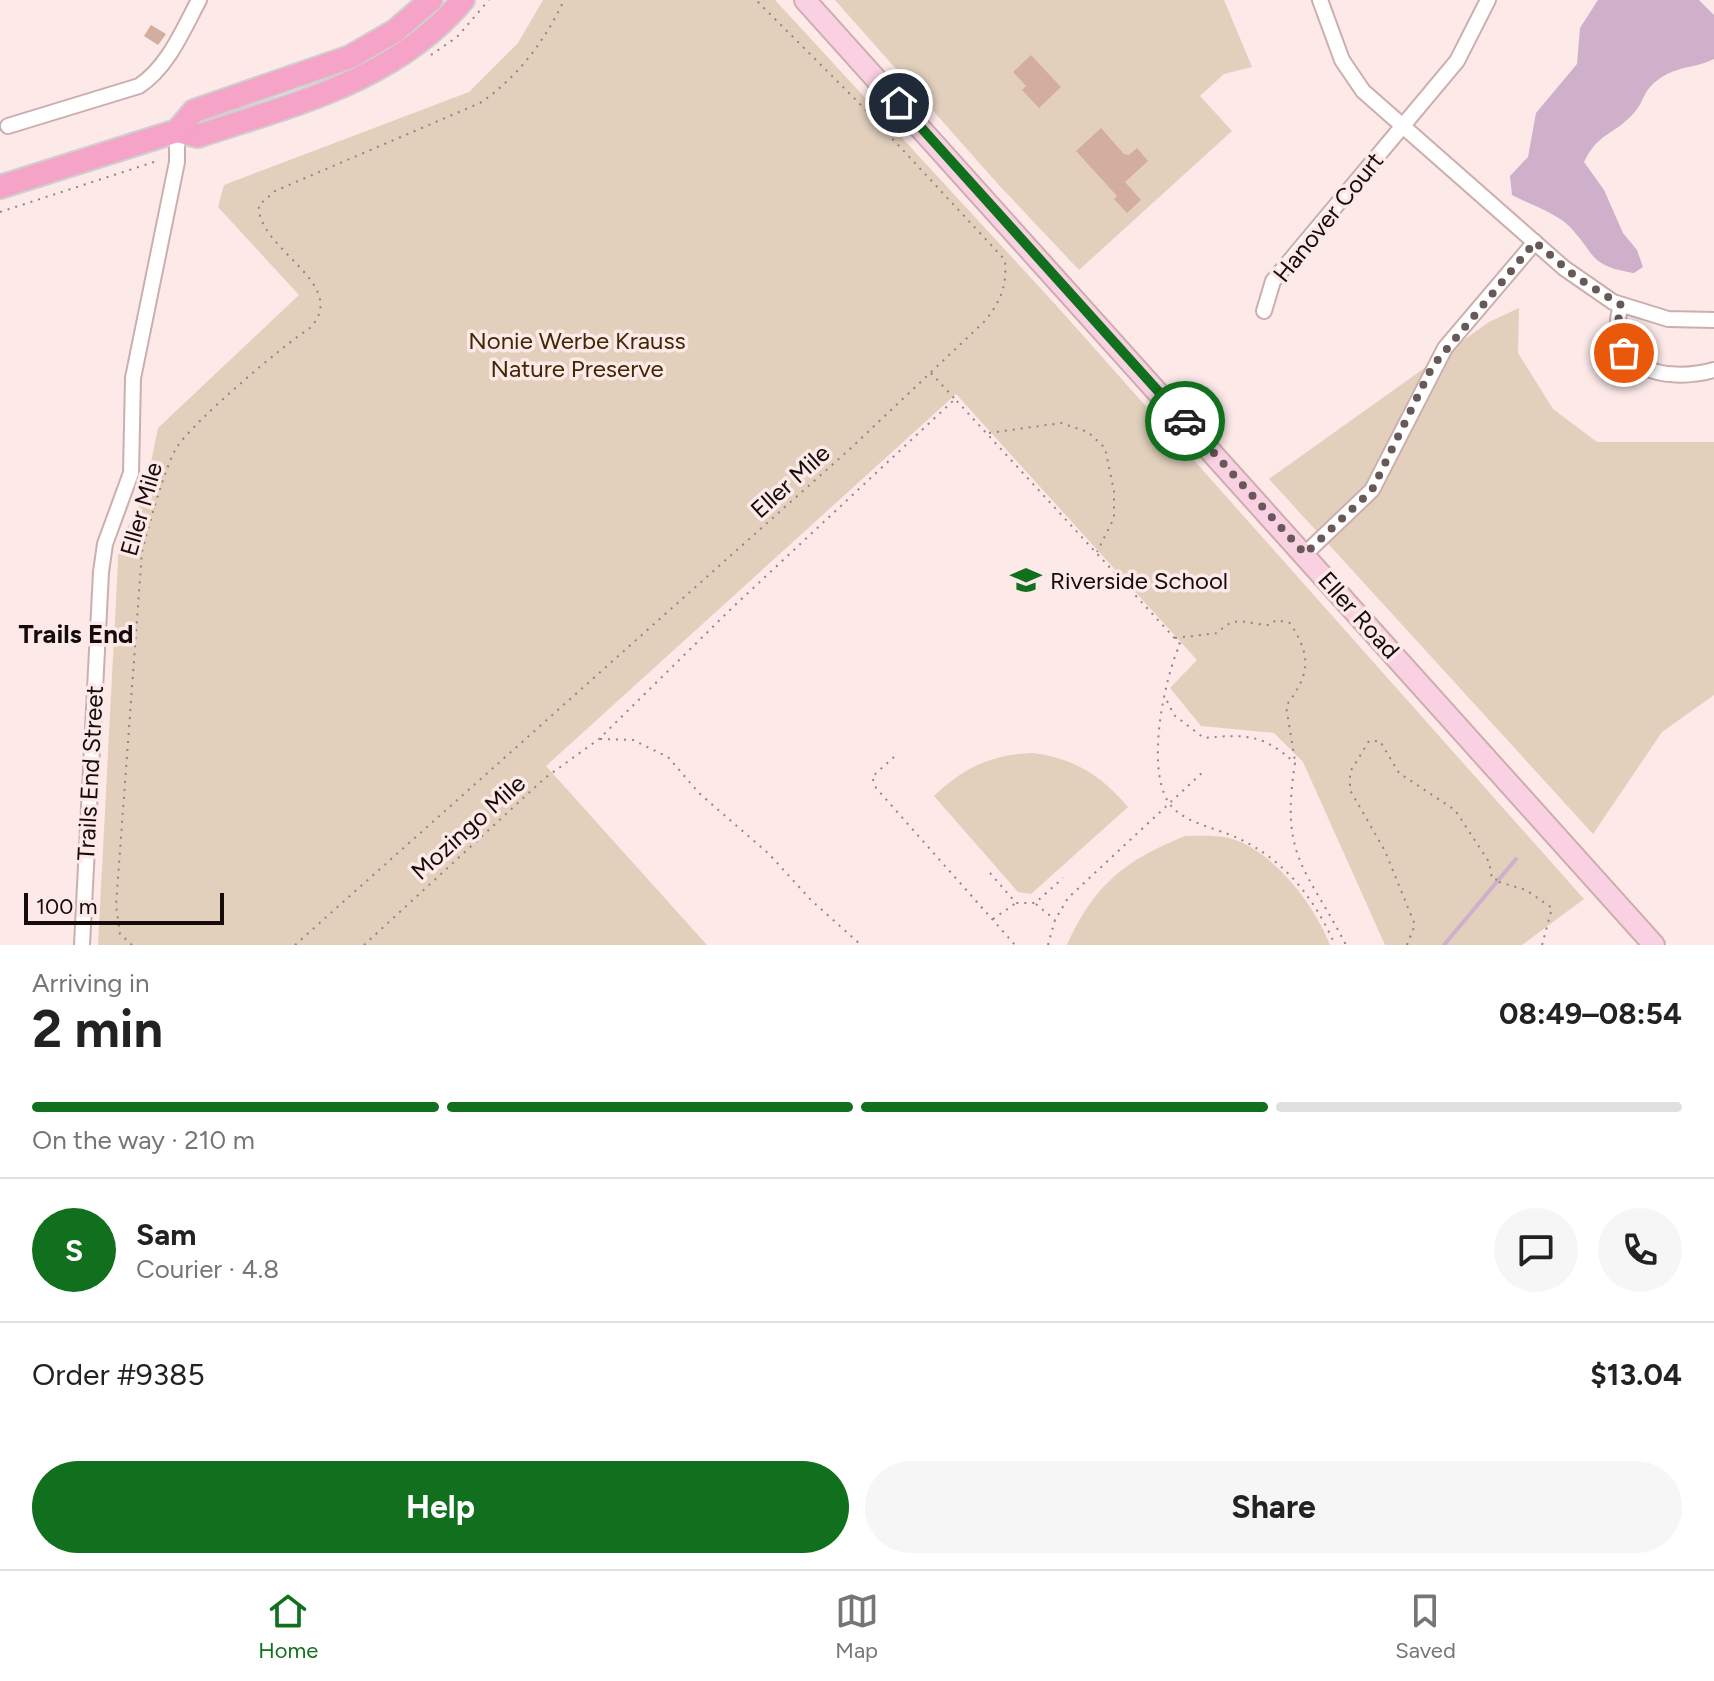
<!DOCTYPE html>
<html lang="en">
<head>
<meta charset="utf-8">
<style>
  body { margin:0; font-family:Figtree,sans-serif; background:#f6f6f6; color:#222; height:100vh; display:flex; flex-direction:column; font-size:30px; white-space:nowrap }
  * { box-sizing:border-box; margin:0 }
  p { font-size:26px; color:#767676 }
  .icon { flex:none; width:44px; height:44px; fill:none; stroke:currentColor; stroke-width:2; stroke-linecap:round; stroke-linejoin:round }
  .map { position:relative; height:945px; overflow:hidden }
  .side { display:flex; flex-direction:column; background:#fff; flex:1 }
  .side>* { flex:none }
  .scale { position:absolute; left:24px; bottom:20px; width:200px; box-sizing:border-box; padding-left:8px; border:4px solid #150b0b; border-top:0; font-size:22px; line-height:28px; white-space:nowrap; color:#150b0b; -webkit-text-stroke:6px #fce9e8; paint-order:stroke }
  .pin { position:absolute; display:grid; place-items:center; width:68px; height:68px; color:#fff; margin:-34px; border:4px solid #fff; border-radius:50%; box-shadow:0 2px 8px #0007 }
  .courier { position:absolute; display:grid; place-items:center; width:80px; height:80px; margin:-40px; border:6px solid #10701d; border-radius:50%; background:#fff; color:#222; box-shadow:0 2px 10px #0007 }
  .headline em { font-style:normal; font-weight:700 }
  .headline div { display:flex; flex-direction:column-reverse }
  .headline { display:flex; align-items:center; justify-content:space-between; height:136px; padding:0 32px }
  h1 { font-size:52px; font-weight:700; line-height:60px }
  .bar { display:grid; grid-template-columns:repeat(4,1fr); gap:12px 8px; align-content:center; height:96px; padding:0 32px }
  .bar i { height:10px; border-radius:6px; background:#e0e0e0 }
  .bar .selected { background:#10701d }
  .bar p { grid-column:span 4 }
  .line { display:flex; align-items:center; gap:20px; padding:0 32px; border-top:2px solid #e0e0e0 }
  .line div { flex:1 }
  .round { display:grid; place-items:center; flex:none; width:84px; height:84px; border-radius:42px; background:#f6f6f6 }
  .cta { display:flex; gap:16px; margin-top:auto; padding:16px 32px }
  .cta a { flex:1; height:92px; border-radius:48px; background:#10701d; color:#fff; font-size:32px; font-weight:700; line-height:92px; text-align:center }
  .cta a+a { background:#f6f6f6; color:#222 }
  .dock { display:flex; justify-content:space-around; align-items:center; height:112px; border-top:2px solid #e0e0e0; background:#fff; font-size:22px; color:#767676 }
  .dock a { display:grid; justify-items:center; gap:4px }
  .dock .selected { color:#10701d }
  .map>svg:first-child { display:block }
  .green { fill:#e2d0bd }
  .water { fill:#ceb0ca }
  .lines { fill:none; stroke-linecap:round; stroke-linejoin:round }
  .stream { stroke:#ceb0ca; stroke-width:4 }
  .building { fill:#d3ae9e }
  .street-casing { stroke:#ccaead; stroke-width:18 }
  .secondary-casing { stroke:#ccaead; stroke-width:24 }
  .primary-casing { stroke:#d0cece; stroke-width:26 }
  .path { stroke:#938484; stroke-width:2; stroke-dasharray:2 6; stroke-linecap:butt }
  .street { stroke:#fff; stroke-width:14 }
  .secondary { stroke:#fad1e3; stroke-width:20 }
  .primary { stroke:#f5a3c7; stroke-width:22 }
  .done { stroke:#665958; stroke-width:8; stroke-dasharray:0 14.4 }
  .route { stroke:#10701d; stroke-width:10 }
  .labels { text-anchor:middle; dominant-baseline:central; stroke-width:7; stroke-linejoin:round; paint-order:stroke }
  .street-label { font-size:24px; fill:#150b0b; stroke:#fce9e8 }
  .park-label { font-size:24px; fill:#422702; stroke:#fce9e8 }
  .poi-label { font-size:24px; fill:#150b0b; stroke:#fce9e8; text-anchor:start }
  .neighbourhood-label { font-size:26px; font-weight:bold; fill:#150b0b; stroke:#fce9e8 }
</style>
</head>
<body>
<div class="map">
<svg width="1714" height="945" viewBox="0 0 1714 945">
  <rect width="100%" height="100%" fill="#fce9e8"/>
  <g class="green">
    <polygon points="543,0 775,0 1055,304 1584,899 1522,945 1385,945 1303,762 1274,733 1201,726 1170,688 1197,660 956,394 546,766 707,945 98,945 119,542 144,497 158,428 299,295 218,207 224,185 469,92 518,43"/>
    <polygon points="835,0 1224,0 1252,67 1224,74 1200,96 1232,131 1079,270 997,183"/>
    <polygon points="1519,308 1518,353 1553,409 1597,442 1714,442 1714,695 1662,732 1593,834 1269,479 1489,322"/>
    <path d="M1033,753C1074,758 1102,776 1128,807L1031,894L1018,892L934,796C963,768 992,754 1033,753Z"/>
    <path d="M1185,836C1198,836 1215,835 1229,838C1272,849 1315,905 1330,945H1067C1095,884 1124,861 1185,836Z"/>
  </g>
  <path class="water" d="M1598,0H1699L1714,15V59C1699,67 1683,66 1667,74C1640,89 1647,100 1632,115C1612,136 1598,133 1584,162L1604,190L1623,233L1637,250L1643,267L1634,273C1587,265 1597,255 1569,226C1556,213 1529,204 1512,195L1510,176L1528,157L1536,113L1577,64L1580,28Z"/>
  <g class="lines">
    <polyline class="stream" points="1444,945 1516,859"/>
  </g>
  <g class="building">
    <polygon points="151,25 166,34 158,45 144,36"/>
    <polygon points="1031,55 1061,87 1039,108 1022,90 1026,86 1013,72"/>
    <polygon points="1101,128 1124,154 1129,155 1137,148 1148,161 1125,182 1141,200 1127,213 1114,199 1117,196 1076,151"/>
  </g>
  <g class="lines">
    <g class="street-casing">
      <g id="street">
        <polyline points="1320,0 1342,60 1363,91 1564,268 1613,302 1668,319 1714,320"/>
        <path d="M8,126L139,86C168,67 183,30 199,0"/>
        <path d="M1621,305C1603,368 1664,384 1714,370"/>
        <polyline points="1264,311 1273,281 1457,61 1488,0"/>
        <polyline points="1305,554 1372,490 1445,348 1535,242"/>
        <polyline points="82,945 101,572 105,544 131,473 133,378 177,162 177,131"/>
      </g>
    </g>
    <g class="secondary-casing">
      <polyline id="secondary" points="805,0 1654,945"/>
    </g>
    <g class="primary-casing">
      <g id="primary">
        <path d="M177,131L198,136C294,104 395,81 463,0"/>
        <polyline points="0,187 177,131 194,111 350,57 395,31 431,0"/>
      </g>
    </g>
    <g class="path">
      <polyline points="431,55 457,37 489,0"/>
      <polyline points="0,212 157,161"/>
      <polyline points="931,373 954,398"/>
      <polyline points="989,433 1061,423 1088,432 1105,448 1114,491 1114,518 1097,552"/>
      <path d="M1175,638L1218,633C1235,613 1248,625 1270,625L1276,620L1290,623C1312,657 1310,674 1286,706L1295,761"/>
      <path d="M1167,701L1174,715L1204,738C1246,734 1263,734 1295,763C1280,858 1306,867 1346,945"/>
      <polyline points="600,739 633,740 668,757 699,793 769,854 811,900 861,945"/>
      <polyline points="894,757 872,777 876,788 1015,945"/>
      <polyline points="990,873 1016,903 1035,903 1063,878"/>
      <polyline points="1499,882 1526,890 1552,908 1542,945"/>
      <polyline points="1036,904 1055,920"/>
      <polyline points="993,919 1016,903"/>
      <path d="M132,945L120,934L116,905L142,552C148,528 165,466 177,447C195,420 282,346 310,328C352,284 255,248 259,205L275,191L480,103C517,78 545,41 564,0"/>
      <path d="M295,945L851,448L986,320C1001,300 1007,286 1005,260L861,105L756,0"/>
      <path d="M364,945L545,778L599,739L733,607L955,399L1180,644C1164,679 1143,777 1173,808C1187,822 1210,827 1228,834C1280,854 1313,895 1335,945"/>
      <polyline points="1048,945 1055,920 1068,898 1205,770"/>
      <polyline points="1407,945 1415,925 1385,851 1350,790 1350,772 1369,741 1380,741 1399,773 1455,810 1489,862 1492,879 1499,880"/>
    </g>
    <use href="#street" class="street"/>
    <use href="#secondary" class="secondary"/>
    <use href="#primary" class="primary"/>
  </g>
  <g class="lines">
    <polyline class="done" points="1185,421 1305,554 1372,490 1432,367 1535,242 1576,277 1621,305 1616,333 1624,353"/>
    <polyline class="route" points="899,103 1185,421"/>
  </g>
  <defs>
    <g id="school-bare" transform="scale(2.4)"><path d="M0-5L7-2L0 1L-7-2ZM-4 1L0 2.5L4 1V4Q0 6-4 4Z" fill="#10701d" stroke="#fce9e8" stroke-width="2.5" paint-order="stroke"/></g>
  </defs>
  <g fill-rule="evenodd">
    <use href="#school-bare" x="1026" y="580"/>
  </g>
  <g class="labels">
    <g class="street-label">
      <text transform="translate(1328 217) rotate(-51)">Hanover Court</text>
      <text transform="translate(790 481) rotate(-42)">Eller Mile</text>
      <text transform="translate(141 509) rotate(-74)">Eller Mile</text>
      <text transform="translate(1359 615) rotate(48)">Eller Road</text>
      <text transform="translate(90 773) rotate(-87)">Trails End Street</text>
      <text transform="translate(468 827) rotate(-42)">Mozingo Mile</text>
    </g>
    <g class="park-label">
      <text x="577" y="340">Nonie Werbe Krauss<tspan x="577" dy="28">Nature Preserve</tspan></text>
    </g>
    <g class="poi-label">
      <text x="1050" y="580">Riverside School</text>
    </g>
    <g class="neighbourhood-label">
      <text x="76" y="634">Trails End</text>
    </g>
  </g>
</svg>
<div class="scale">100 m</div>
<div class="pin" style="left:1624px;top:353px;background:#ea580c"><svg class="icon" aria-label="bag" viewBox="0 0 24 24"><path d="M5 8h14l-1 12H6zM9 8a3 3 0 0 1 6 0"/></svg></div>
<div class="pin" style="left:899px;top:103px;background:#1f2937"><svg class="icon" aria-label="home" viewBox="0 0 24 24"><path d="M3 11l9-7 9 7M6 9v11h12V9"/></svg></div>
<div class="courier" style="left:1185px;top:421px"><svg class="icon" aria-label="car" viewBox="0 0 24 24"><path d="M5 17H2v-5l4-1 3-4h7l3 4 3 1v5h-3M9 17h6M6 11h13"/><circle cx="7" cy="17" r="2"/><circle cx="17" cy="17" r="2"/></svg></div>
</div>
<section class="side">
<div class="headline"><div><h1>2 min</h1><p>Arriving in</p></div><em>08:49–08:54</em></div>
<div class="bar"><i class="selected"></i><i class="selected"></i><i class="selected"></i><i></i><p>On the way · 210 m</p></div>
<div class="line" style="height:144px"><b class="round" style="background:#10701d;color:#fff">S</b><div><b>Sam</b><p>Courier · 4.8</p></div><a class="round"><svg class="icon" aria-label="chat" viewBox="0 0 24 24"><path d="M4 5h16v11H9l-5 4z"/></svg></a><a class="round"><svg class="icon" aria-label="phone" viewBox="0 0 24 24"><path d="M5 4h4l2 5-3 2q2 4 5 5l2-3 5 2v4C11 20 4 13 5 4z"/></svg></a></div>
<div class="line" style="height:104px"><div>Order #9385</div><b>$13.04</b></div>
<div class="cta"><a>Help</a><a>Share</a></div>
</section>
<nav class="dock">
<a class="selected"><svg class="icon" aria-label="home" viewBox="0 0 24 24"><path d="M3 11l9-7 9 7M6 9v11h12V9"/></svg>Home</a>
<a><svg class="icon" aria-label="map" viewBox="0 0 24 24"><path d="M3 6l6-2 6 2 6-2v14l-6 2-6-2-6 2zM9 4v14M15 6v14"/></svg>Map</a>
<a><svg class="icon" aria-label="saved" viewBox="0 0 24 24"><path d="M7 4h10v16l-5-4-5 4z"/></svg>Saved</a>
</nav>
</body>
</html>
